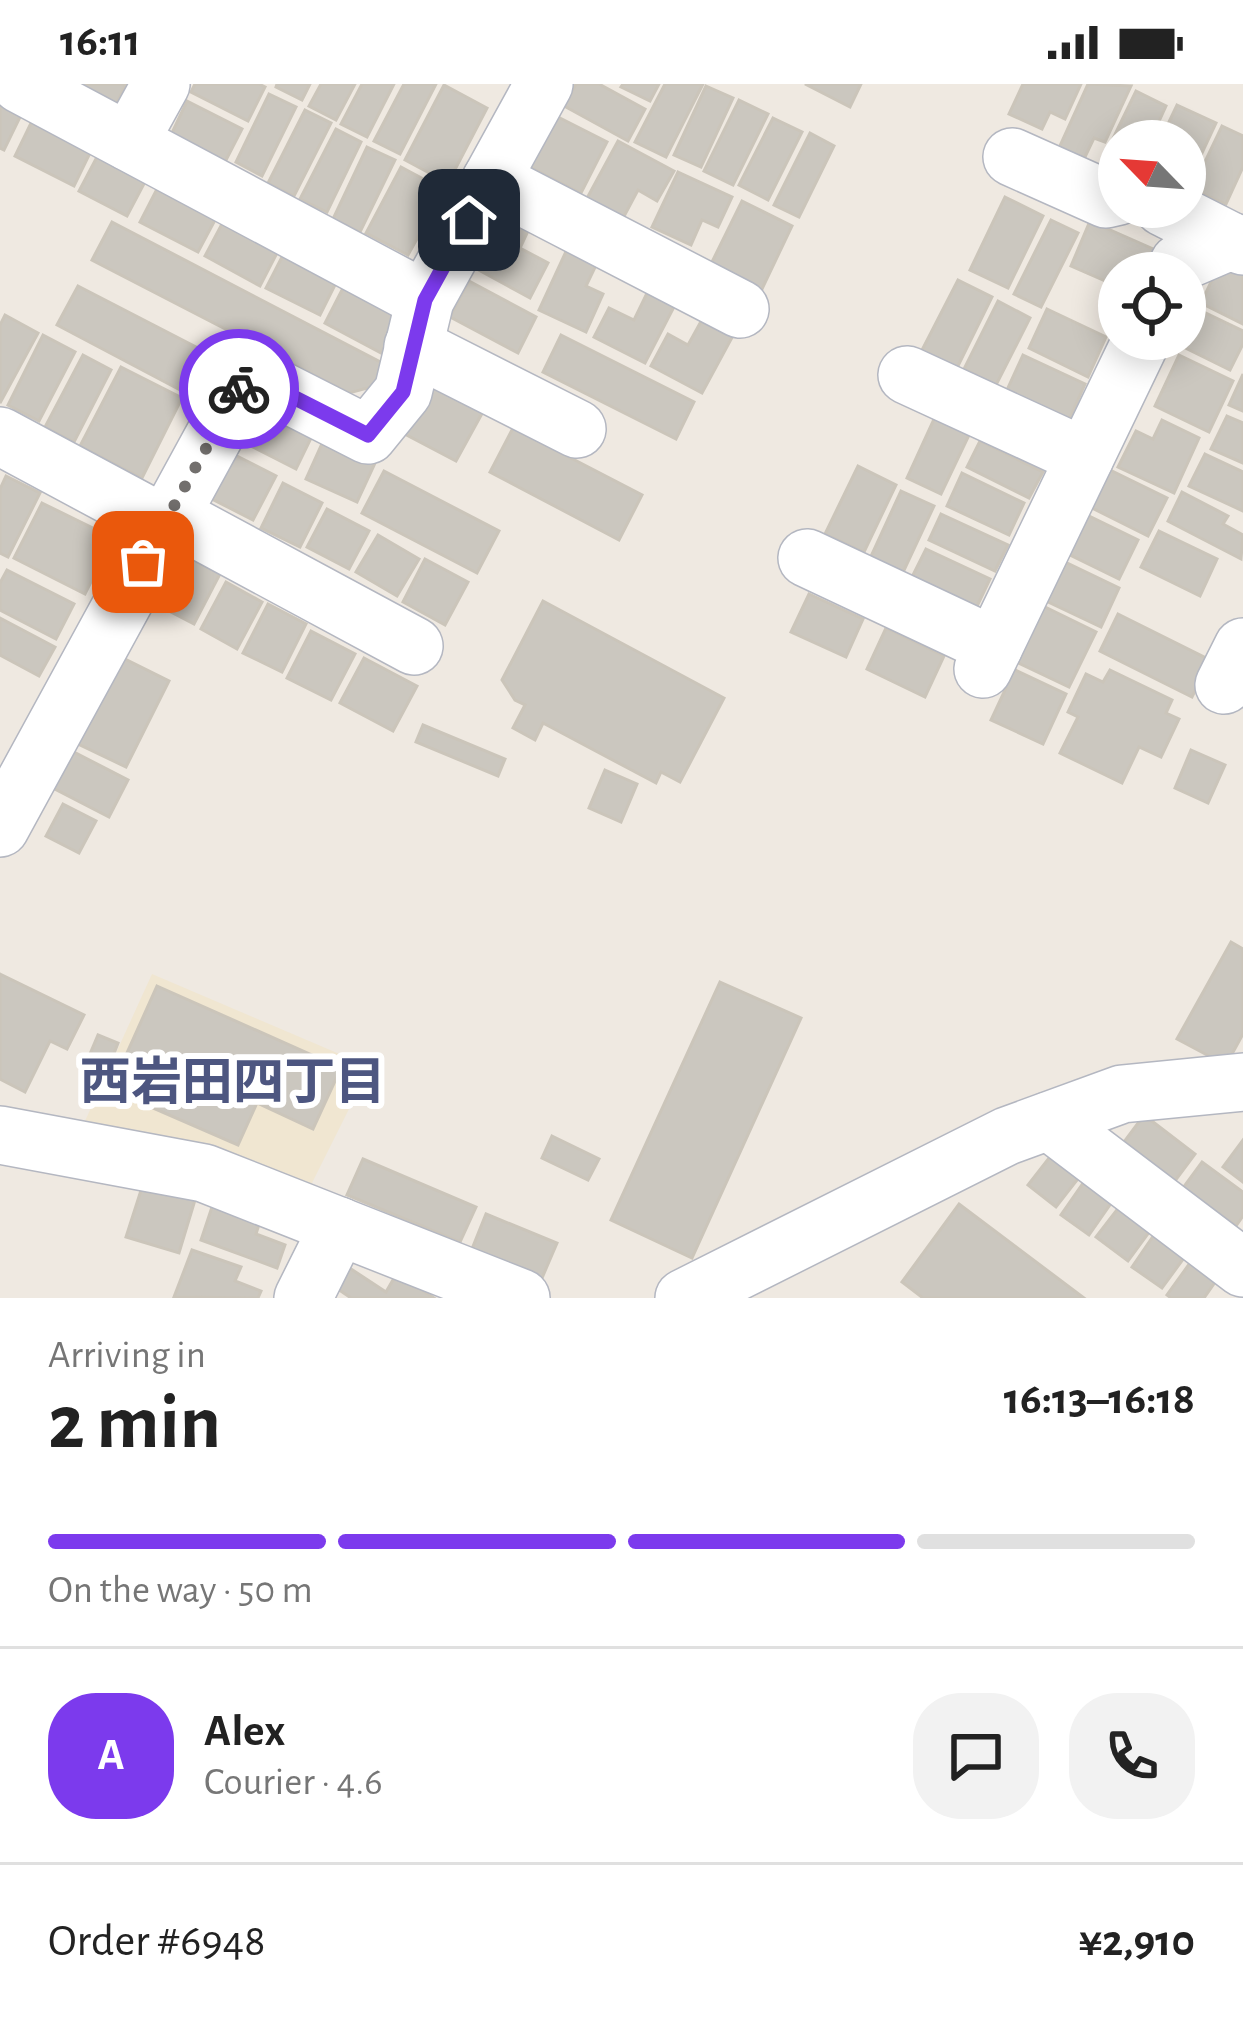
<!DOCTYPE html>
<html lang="en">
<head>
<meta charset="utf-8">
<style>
  body { margin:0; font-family:"Alegreya Sans","Noto Sans JP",sans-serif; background:#f2f2f2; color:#222; height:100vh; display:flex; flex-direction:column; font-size:45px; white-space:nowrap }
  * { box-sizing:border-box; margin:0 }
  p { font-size:39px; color:#767676 }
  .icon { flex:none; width:66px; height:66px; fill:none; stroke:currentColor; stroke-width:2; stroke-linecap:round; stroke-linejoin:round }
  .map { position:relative; height:1214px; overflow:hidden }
  .details { display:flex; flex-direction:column; background:#fff; flex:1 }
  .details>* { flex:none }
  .needle { width:78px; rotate:295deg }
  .controls { position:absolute; left:1098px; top:36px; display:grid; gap:24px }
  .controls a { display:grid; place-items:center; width:108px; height:108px; border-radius:50%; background:#fff; box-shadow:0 6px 30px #0003; font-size:60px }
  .pin { position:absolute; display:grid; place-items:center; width:102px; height:102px; color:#fff; margin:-51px; border-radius:24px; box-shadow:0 6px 18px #0006 }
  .courier { position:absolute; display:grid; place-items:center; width:120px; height:120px; margin:-60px; border:9px solid #7c3aed; border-radius:50%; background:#fff; color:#222; box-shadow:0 3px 15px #0007 }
  .head em { font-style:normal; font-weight:700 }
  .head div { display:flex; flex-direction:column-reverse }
  .head { display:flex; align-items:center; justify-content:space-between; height:204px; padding:0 48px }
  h1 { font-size:78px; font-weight:700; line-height:90px }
  .bar { display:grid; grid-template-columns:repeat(4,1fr); gap:18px 12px; align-content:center; height:144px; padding:0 48px }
  .bar i { height:15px; border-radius:9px; background:#e0e0e0 }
  .bar .current { background:#7c3aed }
  .bar p { grid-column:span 4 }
  .line { display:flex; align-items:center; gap:30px; padding:0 48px; border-top:3px solid #e0e0e0 }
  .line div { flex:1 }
  .round { display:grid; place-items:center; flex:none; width:126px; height:126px; border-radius:48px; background:#f2f2f2 }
  .status { display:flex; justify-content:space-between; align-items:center; height:84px; padding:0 60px; background:#fff; direction:ltr }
  .status svg { height:33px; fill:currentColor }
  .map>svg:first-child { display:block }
  .education { fill:#f0e6d1 }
  .building { fill:#cbc7bf; stroke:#cbc5ba; stroke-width:3 }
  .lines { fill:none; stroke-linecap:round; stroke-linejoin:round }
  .minor-casing { stroke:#b4b7c1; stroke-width:60 }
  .minor { stroke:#fff; stroke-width:57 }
  .done { stroke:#726f6d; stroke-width:12; stroke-dasharray:0 21.6 }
  .route { stroke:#7c3aed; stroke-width:15 }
  .labels { text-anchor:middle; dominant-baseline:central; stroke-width:12; stroke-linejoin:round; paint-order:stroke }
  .neighbourhood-label { font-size:51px; font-weight:bold; fill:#4d5680; stroke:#fff }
</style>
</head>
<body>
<div class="status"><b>16:11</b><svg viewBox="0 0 49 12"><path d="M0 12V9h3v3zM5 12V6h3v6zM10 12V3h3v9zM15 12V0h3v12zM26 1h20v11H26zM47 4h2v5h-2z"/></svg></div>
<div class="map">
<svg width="1243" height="1214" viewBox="0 0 1243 1214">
  <rect width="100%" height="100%" fill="#efe9e1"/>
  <polygon class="education" points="152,890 370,983 307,1109 167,1055 85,1037"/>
  <g class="building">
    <polygon points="65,0 126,0 114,25"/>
    <polygon points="195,0 259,0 265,3 248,37 191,8"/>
    <polygon points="277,0 310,0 302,16 276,3"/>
    <polygon points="321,0 355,0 336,36 309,22"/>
    <polygon points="362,0 394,0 367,53 341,40"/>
    <polygon points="404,0 436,0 400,70 374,57"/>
    <polygon points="576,0 599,0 645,25 628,57 564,22"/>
    <polygon points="623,0 659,0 650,17 621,3"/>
    <polygon points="665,0 703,0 666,73 635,58"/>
    <polygon points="805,0 861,0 850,23"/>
    <polygon points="1023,0 1081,0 1065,35 1050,28 1042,45 1009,30"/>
    <polygon points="1088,0 1131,2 1105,58 1094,54 1084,75 1059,64"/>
    <polygon points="444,1 487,24 448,99 405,76"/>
    <polygon points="706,2 733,14 701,83 674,71"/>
    <polygon points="1136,7 1166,22 1150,57 1119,57 1119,83 1103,75"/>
    <polygon points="269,10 296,23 262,92 236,78"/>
    <polygon points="739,16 768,30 733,101 704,87"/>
    <polygon points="187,17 242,45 224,80 170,53"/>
    <polygon points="0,18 22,29 4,66 0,64"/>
    <polygon points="1177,21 1216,39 1188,99 1185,97 1185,57 1160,57"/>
    <polygon points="305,26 331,39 294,112 268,99"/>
    <polygon points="556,32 607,58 581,109 530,83"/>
    <polygon points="773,34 802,48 768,116 739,101"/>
    <polygon points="32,37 91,67 74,102 15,72"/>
    <polygon points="1222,42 1243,52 1243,83 1226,120 1192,105"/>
    <polygon points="336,45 361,58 327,128 300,115"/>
    <polygon points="810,49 834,62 799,133 774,121"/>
    <polygon points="618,57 674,87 657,117 638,106 621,138 585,118"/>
    <polygon points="367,63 395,76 360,148 333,135"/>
    <polygon points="98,71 146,96 127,132 79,107"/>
    <polygon points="401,83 444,106 408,171 366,149"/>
    <polygon points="678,88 732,113 718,143 702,136 691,161 652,143"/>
    <polygon points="158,103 216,134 198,168 140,138"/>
    <polygon points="1005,113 1043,132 1008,204 970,186"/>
    <polygon points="742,117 792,142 761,207 710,182"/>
    <polygon points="501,130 529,145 520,164 548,179 530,214 473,183"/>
    <polygon points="1051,136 1078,149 1041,223 1014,210"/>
    <polygon points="1090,137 1160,168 1151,189 1119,189 1119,203 1071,182"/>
    <polygon points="112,138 386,281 375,302 349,309 92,176"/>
    <polygon points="223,138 278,167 260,202 205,172"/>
    <polygon points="569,161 599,175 586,202 603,210 586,248 539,226"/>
    <polygon points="283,171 336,199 320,231 266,204"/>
    <polygon points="1220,179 1243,190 1243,240 1201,219"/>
    <polygon points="958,196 992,213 957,284 922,266"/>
    <polygon points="469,197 536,233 518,269 450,233"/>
    <polygon points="78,202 221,276 201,317 57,241"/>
    <polygon points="343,204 400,234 381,269 325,239"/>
    <polygon points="649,205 676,219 645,279 594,253 609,224 634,236"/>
    <polygon points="998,217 1030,234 996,301 964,285"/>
    <polygon points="1185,219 1243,247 1243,260 1230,286 1167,255 1185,255"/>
    <polygon points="1047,225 1106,253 1088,293 1029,264"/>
    <polygon points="5,231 38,249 0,319 0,241"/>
    <polygon points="704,232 735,248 702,309 651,282 668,250 688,261"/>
    <polygon points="43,251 75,268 39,337 8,321"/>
    <polygon points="561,251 694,318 676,355 543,288"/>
    <polygon points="83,271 111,286 74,358 45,343"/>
    <polygon points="1023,271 1085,300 1069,336 1007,306"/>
    <polygon points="1179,271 1233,297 1209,348 1155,322"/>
    <polygon points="121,283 182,314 142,394 80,362"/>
    <polygon points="1243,290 1243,327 1229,321"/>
    <polygon points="431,295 485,324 456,377 403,349"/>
    <polygon points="262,321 314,348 296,385 243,358"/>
    <polygon points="1227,332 1243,339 1243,379 1211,365"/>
    <polygon points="935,333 970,349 941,410 907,394"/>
    <polygon points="1162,336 1199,354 1174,409 1118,383 1136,347 1153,355"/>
    <polygon points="513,344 642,411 619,456 490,388"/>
    <polygon points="325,353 376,377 357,418 306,395"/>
    <polygon points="980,357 1043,388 1029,414 967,383"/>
    <polygon points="233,370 276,392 253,436 210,414"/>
    <polygon points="1205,370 1243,388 1243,427 1189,402"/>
    <polygon points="858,382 896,401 864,468 825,450"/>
    <polygon points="1106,384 1167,414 1148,452 1088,422"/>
    <polygon points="384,387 499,447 477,489 362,429"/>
    <polygon points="962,389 1024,419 1009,451 947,422"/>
    <polygon points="6,392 40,409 8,473 0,469 0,405"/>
    <polygon points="283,399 322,419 300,463 261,444"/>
    <polygon points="901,407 934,422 899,497 867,481"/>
    <polygon points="1182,408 1228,432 1223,440 1243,451 1241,475 1168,437"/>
    <polygon points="42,419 113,454 85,510 14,474"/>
    <polygon points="327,425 369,447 349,485 307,463"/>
    <polygon points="941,430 1008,461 995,487 929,456"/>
    <polygon points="1085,430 1138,456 1119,495 1066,469"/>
    <polygon points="1159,447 1217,475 1200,512 1141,483"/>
    <polygon points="378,451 419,475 397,512 356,488"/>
    <polygon points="926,465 990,495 971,535 906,505"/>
    <polygon points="178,468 220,490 194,540 152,518"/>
    <polygon points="425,475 468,498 445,541 403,518"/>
    <polygon points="1061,476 1119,504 1101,543 1042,515"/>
    <polygon points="7,486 74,520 56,555 0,526 0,499"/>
    <polygon points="226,498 262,518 237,565 201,545"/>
    <polygon points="809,510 863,535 846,573 791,548"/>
    <polygon points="543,517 724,614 680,698 661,688 656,699 543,639 535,656 513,644 525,621 515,616 502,596"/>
    <polygon points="268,520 306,540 282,588 243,569"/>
    <polygon points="1039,520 1096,548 1069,603 1012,576"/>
    <polygon points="1118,530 1210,576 1192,613 1100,567"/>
    <polygon points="0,534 55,563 39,592 0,571"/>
    <polygon points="886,544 944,572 925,613 867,585"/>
    <polygon points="311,547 355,570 331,616 287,594"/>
    <polygon points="119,572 169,597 126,683 76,659"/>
    <polygon points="364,574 417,602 393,647 340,619"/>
    <polygon points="1009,583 1066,610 1043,660 991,636 1006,604 1000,601"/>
    <polygon points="1110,586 1172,616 1166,629 1179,635 1161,673 1139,663 1122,699 1060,669 1078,633 1068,628 1086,590 1103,598"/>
    <polygon points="423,641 505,675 498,692 416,658"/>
    <polygon points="1191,666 1225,681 1208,719 1175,704"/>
    <polygon points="72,667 128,696 109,733 53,704"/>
    <polygon points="605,686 637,700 621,738 589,724"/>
    <polygon points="63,720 96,737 79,769 46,752"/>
    <polygon points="1231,858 1243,865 1243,950 1226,981 1177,955"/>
    <polygon points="0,890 84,931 67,965 50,957 25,1008 0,995"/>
    <polygon points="720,898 801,934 692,1174 611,1136"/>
    <polygon points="157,902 341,984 313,1045 257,1019 238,1061 146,1021 158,996 122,980"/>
    <polygon points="98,951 118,959 103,998 82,989"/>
    <polygon points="1144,1031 1195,1070 1175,1097 1124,1058"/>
    <polygon points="552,1052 599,1075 588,1096 542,1074"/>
    <polygon points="1243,1056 1243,1098 1223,1083"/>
    <polygon points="1056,1065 1084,1087 1056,1123 1028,1101"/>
    <polygon points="363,1075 476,1123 460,1158 347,1111"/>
    <polygon points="1202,1078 1243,1108 1243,1132 1236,1142 1183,1104"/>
    <polygon points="1088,1092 1116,1112 1089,1151 1061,1131"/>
    <polygon points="143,1100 195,1116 179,1169 126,1153"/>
    <polygon points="214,1117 261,1134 256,1150 285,1161 277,1184 201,1156"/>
    <polygon points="1123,1118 1155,1140 1128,1177 1096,1153"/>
    <polygon points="959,1120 1084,1214 923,1214 902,1198"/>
    <polygon points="486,1130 557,1159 542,1194 472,1165"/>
    <polygon points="1158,1145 1189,1167 1162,1204 1132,1183"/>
    <polygon points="192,1166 241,1183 235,1197 261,1207 258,1214 174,1213"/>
    <polygon points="1195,1172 1220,1191 1204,1214 1171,1214 1167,1211"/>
    <polygon points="348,1183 386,1208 397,1189 434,1214 351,1214 335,1203"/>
  </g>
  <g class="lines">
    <g class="minor-casing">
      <g id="minor">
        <polyline points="20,0 425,216"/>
        <polyline points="129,58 161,0"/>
        <polyline points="1012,73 1106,115 1119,112"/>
        <polyline points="491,96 740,225"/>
        <polyline points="1163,123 1230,157"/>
        <polyline points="1174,189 1179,179 1230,157 1243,162"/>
        <polyline points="413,262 577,345"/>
        <polyline points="907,291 1085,373"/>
        <polyline points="0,352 164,440"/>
        <polyline points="169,430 414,562"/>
        <polyline points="807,474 994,562"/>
        <polyline points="983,585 1142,255"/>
        <polyline points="1224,601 1243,563"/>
        <polyline points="0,744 248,290 368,351 403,308 425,216 544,0"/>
        <polyline points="1049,1037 1243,1184"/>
        <polyline points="0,1051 204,1089 521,1214"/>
        <polyline points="303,1214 339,1142"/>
        <polyline points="684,1214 1007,1052 1122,1010 1243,998"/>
      </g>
    </g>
    <use href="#minor" class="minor"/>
  </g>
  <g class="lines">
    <polyline class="done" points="143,478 239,305"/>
    <polyline class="route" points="239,305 248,290 368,351 403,308 425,216 469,136"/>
  </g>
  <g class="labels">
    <g class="neighbourhood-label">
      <text x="233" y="999">西岩田四丁目</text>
    </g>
  </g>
</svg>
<div class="controls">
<a><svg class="needle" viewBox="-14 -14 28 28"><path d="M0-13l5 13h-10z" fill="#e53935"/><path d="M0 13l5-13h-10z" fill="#767676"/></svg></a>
<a><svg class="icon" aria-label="locate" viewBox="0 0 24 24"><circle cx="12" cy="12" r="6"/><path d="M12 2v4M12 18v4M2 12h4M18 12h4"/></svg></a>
</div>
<div class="pin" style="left:143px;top:478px;background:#ea580c"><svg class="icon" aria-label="bag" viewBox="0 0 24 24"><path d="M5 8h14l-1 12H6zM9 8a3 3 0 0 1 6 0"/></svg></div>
<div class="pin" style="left:469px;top:136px;background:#1f2937"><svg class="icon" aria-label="home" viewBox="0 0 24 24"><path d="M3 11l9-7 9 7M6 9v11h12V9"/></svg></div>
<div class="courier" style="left:239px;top:305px"><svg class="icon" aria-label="bike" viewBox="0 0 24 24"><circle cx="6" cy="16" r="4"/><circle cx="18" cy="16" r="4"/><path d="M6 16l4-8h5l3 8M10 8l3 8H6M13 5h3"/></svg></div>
</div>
<section class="details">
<div class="head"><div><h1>2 min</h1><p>Arriving in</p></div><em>16:13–16:18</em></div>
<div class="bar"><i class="current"></i><i class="current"></i><i class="current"></i><i></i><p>On the way · 50 m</p></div>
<div class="line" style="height:216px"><b class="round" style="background:#7c3aed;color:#fff">A</b><div><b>Alex</b><p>Courier · 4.6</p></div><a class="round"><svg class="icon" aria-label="chat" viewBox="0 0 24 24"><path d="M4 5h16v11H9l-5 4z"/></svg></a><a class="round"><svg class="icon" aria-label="phone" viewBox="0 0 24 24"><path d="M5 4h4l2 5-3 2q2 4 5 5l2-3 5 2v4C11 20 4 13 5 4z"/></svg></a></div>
<div class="line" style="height:156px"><div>Order #6948</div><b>¥2,910</b></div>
</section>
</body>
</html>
